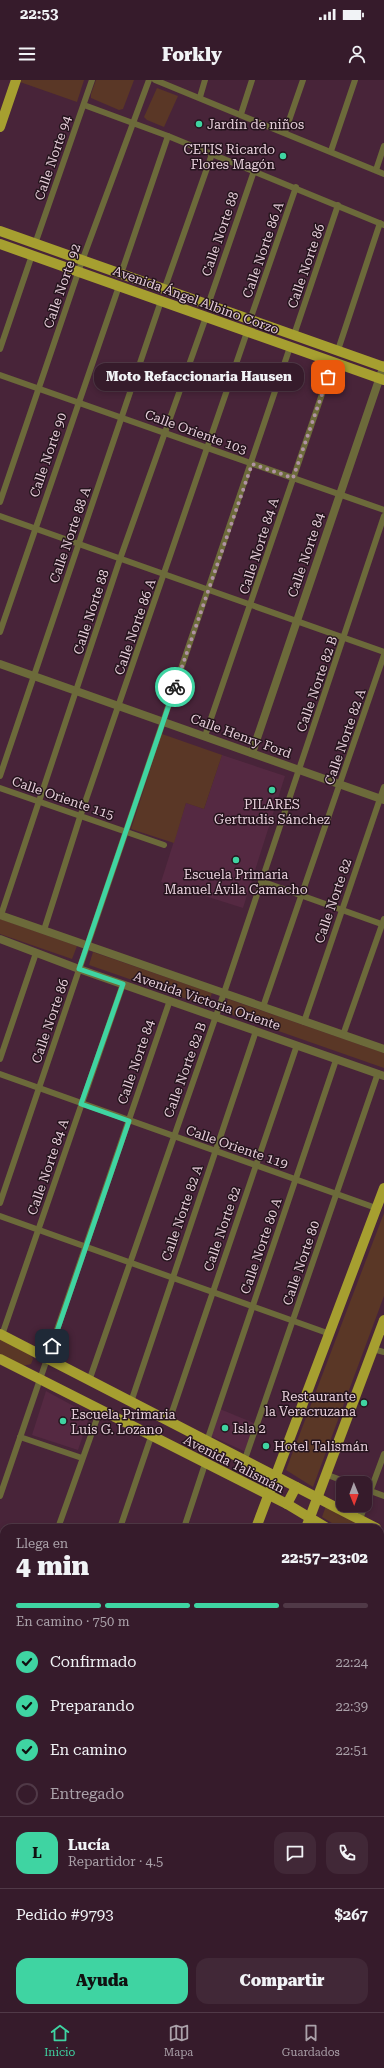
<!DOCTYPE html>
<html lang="es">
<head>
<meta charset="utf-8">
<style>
  body { margin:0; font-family:"Roboto Serif",serif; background:#412837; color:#f1f3f6; height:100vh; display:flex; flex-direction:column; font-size:15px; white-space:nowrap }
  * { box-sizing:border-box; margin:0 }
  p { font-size:13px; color:#aaa1a9 }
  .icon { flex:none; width:22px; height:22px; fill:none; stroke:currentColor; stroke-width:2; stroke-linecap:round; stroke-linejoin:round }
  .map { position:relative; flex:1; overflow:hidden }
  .panel { position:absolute; left:0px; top:1444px; width:384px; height:488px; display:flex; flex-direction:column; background:#361b2b; border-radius:12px 12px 0 0; box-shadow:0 2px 6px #0003,0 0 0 1px #503947 }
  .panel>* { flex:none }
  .needle { width:26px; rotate:179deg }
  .buttons { position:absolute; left:336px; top:1396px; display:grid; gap:8px }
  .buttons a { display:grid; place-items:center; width:36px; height:36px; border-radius:8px; background:#361b2b; box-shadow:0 2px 6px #0003,0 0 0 1px #503947; font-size:20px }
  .pin { position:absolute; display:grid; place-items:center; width:34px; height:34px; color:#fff; margin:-17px; border-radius:8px; box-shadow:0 2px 6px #0006 }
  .courier { position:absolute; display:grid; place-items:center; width:40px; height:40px; margin:-20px; border:3px solid #3fd4a2; border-radius:50%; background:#fff; color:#222; box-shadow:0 1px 5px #0007 }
  .bubble { position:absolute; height:28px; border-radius:12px; background:#361b2b; box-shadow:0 2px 6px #0003,0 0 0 1px #503947; font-size:13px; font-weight:800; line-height:28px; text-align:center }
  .summary em { font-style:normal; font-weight:800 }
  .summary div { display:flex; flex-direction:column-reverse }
  .summary { display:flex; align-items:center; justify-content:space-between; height:68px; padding:0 16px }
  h1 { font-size:26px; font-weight:800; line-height:30px }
  .bar { display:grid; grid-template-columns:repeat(4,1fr); gap:6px 4px; align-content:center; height:48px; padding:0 16px }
  .bar i { height:5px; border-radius:3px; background:#503947 }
  .bar .selected { background:#3fd4a2 }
  .bar p { grid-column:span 4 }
  .line { display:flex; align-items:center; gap:10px; padding:0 16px; border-top:1px solid #503947 }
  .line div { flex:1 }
  .round { display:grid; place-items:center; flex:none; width:42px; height:42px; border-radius:12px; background:#412837 }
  ol { padding:0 16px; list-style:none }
  li { display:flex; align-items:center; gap:12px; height:44px }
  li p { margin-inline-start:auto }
  li .icon { padding:4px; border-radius:50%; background:#3fd4a2; color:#111; stroke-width:4 }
  li:last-child { color:#aaa1a9 }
  li i { width:22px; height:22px; border:2px solid #503947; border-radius:50% }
  .action { display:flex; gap:8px; margin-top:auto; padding:8px 16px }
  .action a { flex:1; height:46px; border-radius:12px; background:#3fd4a2; color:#111; font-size:16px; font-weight:800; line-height:46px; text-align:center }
  .action a+a { background:#412837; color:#f1f3f6 }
  .status { display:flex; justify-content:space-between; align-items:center; height:28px; padding:0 20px; background:#361b2b; direction:ltr }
  .status svg { height:11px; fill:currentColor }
  header { display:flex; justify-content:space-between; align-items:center; height:52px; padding:0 16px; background:#361b2b; font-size:18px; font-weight:800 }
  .tab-bar { display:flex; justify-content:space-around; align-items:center; height:56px; border-top:1px solid #503947; background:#361b2b; font-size:11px; color:#aaa1a9 }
  .tab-bar a { display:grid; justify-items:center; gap:2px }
  .tab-bar .selected { color:#3fd4a2 }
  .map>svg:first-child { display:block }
  .built { fill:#552942 }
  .green { fill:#5a3726 }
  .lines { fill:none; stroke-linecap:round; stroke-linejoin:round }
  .minor { stroke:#6c6a3a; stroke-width:6 }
  .tertiary { stroke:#6c6a3a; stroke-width:8 }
  .primary { stroke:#a69f30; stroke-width:10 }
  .rail-casing { stroke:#d1b7c5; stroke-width:3.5 }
  .rail { stroke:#25141d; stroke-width:2; stroke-dasharray:6; stroke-linecap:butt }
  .done { stroke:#af92a2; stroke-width:4; stroke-dasharray:0 7.2 }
  .route { stroke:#3fd4a2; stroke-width:5 }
  .poi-dot { fill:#3fd4a2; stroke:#25141d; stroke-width:1.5 }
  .labels { text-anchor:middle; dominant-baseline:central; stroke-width:3; stroke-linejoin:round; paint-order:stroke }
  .poi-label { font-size:13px; fill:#e6ceda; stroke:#25141d; text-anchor:start }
  .street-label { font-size:13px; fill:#e6ceda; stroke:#25141d }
</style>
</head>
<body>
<div class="status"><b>22:53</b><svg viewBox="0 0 49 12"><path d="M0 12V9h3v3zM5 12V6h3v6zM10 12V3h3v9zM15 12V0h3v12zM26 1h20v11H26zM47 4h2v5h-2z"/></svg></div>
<header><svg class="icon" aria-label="menu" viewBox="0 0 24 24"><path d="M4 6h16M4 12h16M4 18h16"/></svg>Forkly<svg class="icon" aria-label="person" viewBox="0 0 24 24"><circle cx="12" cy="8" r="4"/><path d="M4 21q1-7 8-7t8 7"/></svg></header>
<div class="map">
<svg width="384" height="1932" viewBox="0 0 384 1932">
  <rect width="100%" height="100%" fill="#482439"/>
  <g class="built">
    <polygon points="222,675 285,696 243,828 161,802 186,723 204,729"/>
    <polygon points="46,1311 90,1335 78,1370 32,1355"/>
    <polygon points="220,1329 256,1344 246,1372 211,1356"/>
    <polygon points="380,1512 384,1514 384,1932 138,1932 140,1928 380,1928"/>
  </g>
  <g class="green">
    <polygon points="20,0 84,0 77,22 20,2"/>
    <polygon points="96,0 134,0 123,29 119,30 91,18 91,14"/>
    <polygon points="157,8 178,16 164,47 147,40 144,37"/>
    <polygon points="162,654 222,675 204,729 186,723 174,763 131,749"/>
    <polygon points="0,839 77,866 72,879 0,854"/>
    <polygon points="93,872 212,913 207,926 89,885"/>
    <polygon points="228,919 384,973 384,988 224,932"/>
    <polygon points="384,1133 384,1216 313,1407 286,1390"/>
    <polygon points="0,1258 31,1275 33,1279 31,1284 22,1286 0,1274"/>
    <polygon points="326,1426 365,1448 340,1448 322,1437"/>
    <polygon points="0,1864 4,1866 4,1914 0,1912"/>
    <polygon points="0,1918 4,1920 4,1928 22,1928 30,1932 0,1932"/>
  </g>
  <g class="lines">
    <g class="minor">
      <polyline points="155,0 384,94"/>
      <polyline points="200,17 205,0"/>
      <polyline points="84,25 168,56 384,145"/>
      <polyline points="241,34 252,0"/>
      <polyline points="285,52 303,0"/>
      <polyline points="331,71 355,0"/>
      <polyline points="376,90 384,66"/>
      <polyline points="35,164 92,0"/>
      <polyline points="121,194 168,56"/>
      <polyline points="164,210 212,74"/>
      <polyline points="208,225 254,91"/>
      <polyline points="250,240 296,107"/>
      <polyline points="294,255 338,125"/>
      <polyline points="0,269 32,175"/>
      <polyline points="338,270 380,143"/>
      <polyline points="0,295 384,430"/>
      <polyline points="0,422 82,181 149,0"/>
      <polyline points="0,436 384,572"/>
      <polyline points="0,552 119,206"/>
      <polyline points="205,656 333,282"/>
      <polyline points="0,696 161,221"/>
      <polyline points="0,708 164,765"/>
      <polyline points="261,801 384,845"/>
      <polyline points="1,835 120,479 206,237"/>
      <polyline points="44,850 80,737 247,252"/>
      <polyline points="263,927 384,575"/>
      <polyline points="304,942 384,707"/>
      <polyline points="343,955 384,839"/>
      <polyline points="0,979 36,873"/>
      <polyline points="0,994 376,1128"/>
      <polyline points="0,1123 290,267"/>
      <polyline points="0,1136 330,1254"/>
      <polyline points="2,1255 123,904"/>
      <polyline points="373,1269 384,1272"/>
      <polyline points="89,1301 224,913 384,436"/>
      <polyline points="131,1322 256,951"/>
      <polyline points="169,1341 297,965"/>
      <polyline points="20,1357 82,1378"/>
      <polyline points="207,1361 336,980"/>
      <polyline points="245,1379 378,993"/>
      <polyline points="325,1394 349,1403"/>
      <polyline points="365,1409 384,1416"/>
      <polyline points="0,1416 170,920"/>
      <polyline points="360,1439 384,1374"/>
      <polyline points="58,1448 100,1330"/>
      <polyline points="120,1448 151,1357"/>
      <polyline points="184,1448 205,1384"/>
      <polyline points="0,1478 4,1480"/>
      <polyline points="380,1499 384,1501"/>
      <polyline points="0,1567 4,1569"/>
      <polyline points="0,1576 4,1578"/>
      <polyline points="0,1621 4,1609"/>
      <polyline points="0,1802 4,1791"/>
      <polyline points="380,1829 384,1831"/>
      <polyline points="0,1862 4,1864"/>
    </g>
    <g class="tertiary">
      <polyline points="0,584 384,720"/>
      <polyline points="252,673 384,285"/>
      <polyline points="0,835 384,969"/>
      <polyline points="0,859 79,889 384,996"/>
      <polyline points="0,1912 4,1914"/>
      <polyline points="35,1928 44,1932"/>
    </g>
    <g class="primary">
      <polyline points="0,47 16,0"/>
      <polyline points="0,151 384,287"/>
      <polyline points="0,164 384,300"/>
      <polyline points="0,1254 376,1448"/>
      <polyline points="0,1279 287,1424 327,1448"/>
      <polyline points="287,1424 296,1407"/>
      <polyline points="256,1448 384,1108"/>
      <polyline points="306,1448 384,1240"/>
      <polyline points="380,1482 384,1485"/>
      <polyline points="67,1932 69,1928"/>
      <polyline points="88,1932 98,1928"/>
      <polyline points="125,1932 126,1928"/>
    </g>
    <g class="rail-casing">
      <g id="rail">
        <polyline points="380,1682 384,1683"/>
        <polyline points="380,1693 384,1694"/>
        <polyline points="189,1932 191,1928"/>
      </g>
    </g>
    <use href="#rail" class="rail"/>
  </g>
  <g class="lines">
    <polyline class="done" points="175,607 252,384 293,398 328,297"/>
    <polyline class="route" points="52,1266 129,1041 81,1024 123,904 79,889 175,607"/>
  </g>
  <g class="poi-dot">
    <circle cx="199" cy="44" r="4"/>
    <circle cx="283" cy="76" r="4"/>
    <circle cx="272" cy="710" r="4"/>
    <circle cx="236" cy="780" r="4"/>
    <circle cx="364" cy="1323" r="4"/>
    <circle cx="63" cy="1341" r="4"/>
    <circle cx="225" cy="1348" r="4"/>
    <circle cx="266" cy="1366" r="4"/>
  </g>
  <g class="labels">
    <g class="poi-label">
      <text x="207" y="44">Jardín de niños</text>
      <text x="275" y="69" text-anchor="end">CETIS Ricardo<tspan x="275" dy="15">Flores Magón</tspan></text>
      <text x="272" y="724" text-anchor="middle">PILARES<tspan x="272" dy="15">Gertrudis Sánchez</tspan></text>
      <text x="236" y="794" text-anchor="middle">Escuela Primaria<tspan x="236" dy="15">Manuel Ávila Camacho</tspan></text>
      <text x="356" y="1316" text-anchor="end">Restaurante<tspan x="356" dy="15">la Veracruzana</tspan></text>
      <text x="71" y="1334">Escuela Primaria<tspan x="71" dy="15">Luis G. Lozano</tspan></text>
      <text x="233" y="1348">Isla 2</text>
      <text x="274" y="1366">Hotel Talismán</text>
    </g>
    <g class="street-label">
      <text transform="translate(53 78) rotate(-71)">Calle Norte 94</text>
      <text transform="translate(220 154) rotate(-71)">Calle Norte 88</text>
      <text transform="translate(263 170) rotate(-71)">Calle Norte 86 A</text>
      <text transform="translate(306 186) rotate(-71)">Calle Norte 86</text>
      <text transform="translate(62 206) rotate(-71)">Calle Norte 92</text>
      <text transform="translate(196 220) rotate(20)">Avenida Ángel Albino Corzo</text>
      <text transform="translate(196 352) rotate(20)">Calle Oriente 103</text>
      <text transform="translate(48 375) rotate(-71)">Calle Norte 90</text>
      <text transform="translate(70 455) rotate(-71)">Calle Norte 88 A</text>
      <text transform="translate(259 466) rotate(-72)">Calle Norte 84 A</text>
      <text transform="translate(306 475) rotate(-71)">Calle Norte 84</text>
      <text transform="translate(91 532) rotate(-72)">Calle Norte 88</text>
      <text transform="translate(135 547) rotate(-71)">Calle Norte 86 A</text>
      <text transform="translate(317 604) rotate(-71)">Calle Norte 82 B</text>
      <text transform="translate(241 656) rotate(20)">Calle Henry Ford</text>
      <text transform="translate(345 657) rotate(-71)">Calle Norte 82 A</text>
      <text transform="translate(63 718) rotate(19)">Calle Oriente 115</text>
      <text transform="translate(333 821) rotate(-71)">Calle Norte 82</text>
      <text transform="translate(207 921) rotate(19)">Avenida Victoria Oriente</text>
      <text transform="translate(50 941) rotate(-71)">Calle Norte 86</text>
      <text transform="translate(136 982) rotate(-71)">Calle Norte 84</text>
      <text transform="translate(185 990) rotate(-70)">Calle Norte 82 B</text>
      <text transform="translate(237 1067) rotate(19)">Calle Oriente 119</text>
      <text transform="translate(48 1087) rotate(-71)">Calle Norte 84 A</text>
      <text transform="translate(182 1133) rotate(-71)">Calle Norte 82 A</text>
      <text transform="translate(222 1149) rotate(-71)">Calle Norte 82</text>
      <text transform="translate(261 1166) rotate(-71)">Calle Norte 80 A</text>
      <text transform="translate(301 1183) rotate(-71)">Calle Norte 80</text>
      <text transform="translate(234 1384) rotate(27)">Avenida Talismán</text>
    </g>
  </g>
</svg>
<div class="buttons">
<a><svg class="needle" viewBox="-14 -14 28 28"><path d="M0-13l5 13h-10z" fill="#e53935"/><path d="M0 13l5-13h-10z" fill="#aaa1a9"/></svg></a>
</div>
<div class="pin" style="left:328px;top:297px;background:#ea580c"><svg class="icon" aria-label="bag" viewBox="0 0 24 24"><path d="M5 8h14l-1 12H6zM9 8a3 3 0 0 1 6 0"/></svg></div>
<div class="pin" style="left:52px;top:1266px;background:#1f2937"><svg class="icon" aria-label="home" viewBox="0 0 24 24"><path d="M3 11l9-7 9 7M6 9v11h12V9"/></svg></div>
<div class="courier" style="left:175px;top:607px"><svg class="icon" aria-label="bike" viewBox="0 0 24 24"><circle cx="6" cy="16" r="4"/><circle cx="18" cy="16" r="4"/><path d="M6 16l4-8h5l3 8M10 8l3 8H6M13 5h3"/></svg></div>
<div class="bubble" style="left:94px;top:283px;width:210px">Moto Refaccionaria Hausen</div>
<section class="panel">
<div class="summary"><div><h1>4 min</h1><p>Llega en</p></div><em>22:57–23:02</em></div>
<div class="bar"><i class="selected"></i><i class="selected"></i><i class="selected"></i><i></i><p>En camino · 750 m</p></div>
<ol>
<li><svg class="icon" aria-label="check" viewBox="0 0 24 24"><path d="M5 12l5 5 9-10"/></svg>Confirmado<p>22:24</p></li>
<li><svg class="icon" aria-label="check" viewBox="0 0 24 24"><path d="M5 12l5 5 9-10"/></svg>Preparando<p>22:39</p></li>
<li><svg class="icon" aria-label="check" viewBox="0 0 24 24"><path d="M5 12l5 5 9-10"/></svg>En camino<p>22:51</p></li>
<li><i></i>Entregado</li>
</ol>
<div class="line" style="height:72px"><b class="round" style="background:#3fd4a2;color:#111">L</b><div><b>Lucía</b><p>Repartidor · 4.5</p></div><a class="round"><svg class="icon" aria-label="chat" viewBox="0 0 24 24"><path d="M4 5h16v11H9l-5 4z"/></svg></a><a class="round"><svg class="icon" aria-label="phone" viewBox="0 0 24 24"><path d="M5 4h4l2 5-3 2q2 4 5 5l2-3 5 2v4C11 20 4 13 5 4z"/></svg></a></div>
<div class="line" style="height:52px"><div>Pedido #9793</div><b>$267</b></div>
<div class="action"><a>Ayuda</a><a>Compartir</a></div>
</section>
</div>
<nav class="tab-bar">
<a class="selected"><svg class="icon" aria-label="home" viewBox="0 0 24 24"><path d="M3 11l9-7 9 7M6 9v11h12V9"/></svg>Inicio</a>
<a><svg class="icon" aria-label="map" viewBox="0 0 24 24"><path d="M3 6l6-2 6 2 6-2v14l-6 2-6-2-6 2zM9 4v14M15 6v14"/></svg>Mapa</a>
<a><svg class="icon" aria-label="saved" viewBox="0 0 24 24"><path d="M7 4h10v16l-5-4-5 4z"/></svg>Guardados</a>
</nav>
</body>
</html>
